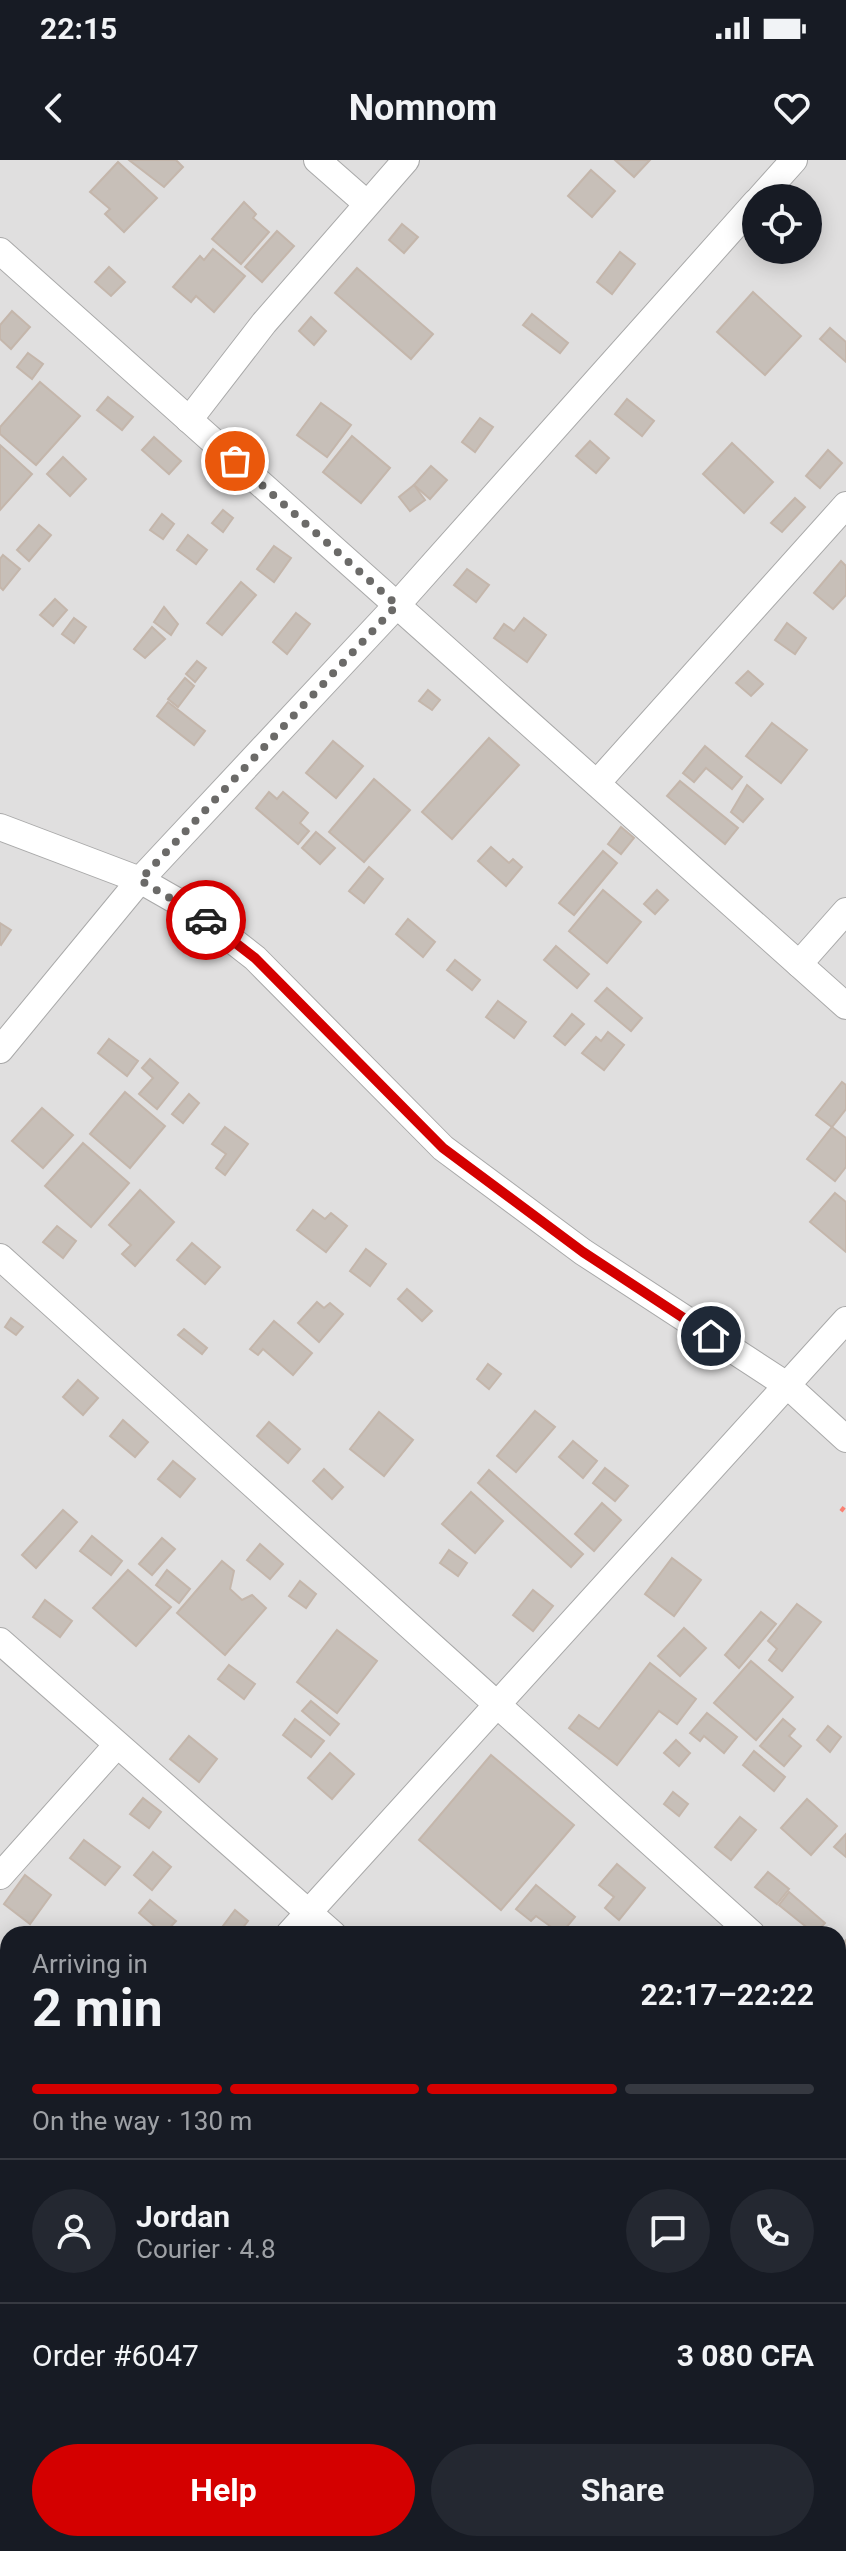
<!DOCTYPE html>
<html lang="en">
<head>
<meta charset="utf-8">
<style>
  body { margin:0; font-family:Roboto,sans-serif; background:#242831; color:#f1f3f6; height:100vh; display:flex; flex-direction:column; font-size:30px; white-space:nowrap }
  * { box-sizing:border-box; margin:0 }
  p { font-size:26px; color:#9ea1a6 }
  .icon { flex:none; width:44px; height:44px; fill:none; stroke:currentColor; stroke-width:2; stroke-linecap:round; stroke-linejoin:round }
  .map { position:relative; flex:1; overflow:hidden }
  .details { position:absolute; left:0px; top:1766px; width:846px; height:626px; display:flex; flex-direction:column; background:#171b24; border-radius:24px 24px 0 0; box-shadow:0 4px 20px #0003 }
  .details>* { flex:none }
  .buttons { position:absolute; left:742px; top:24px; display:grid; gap:16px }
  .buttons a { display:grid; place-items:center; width:80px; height:80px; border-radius:50%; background:#171b24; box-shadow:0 4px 20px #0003; font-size:40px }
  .pin { position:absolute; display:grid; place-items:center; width:68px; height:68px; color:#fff; margin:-34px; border:4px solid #fff; border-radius:50%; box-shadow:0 2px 8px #0007 }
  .courier { position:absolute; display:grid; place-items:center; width:80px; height:80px; margin:-40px; border:6px solid #d40000; border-radius:50%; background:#fff; color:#222; box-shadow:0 2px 10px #0007 }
  .head em { font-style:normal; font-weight:700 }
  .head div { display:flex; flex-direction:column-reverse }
  .head { display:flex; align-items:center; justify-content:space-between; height:136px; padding:0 32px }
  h1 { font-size:52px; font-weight:700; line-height:60px }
  .bar { display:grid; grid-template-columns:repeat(4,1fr); gap:12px 8px; align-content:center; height:96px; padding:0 32px }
  .bar i { height:10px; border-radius:6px; background:#363941 }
  .bar .current { background:#d40000 }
  .bar p { grid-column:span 4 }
  .line { display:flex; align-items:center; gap:20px; padding:0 32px; border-top:2px solid #363941 }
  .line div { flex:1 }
  .round { display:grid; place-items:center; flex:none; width:84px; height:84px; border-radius:42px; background:#242831 }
  .primary-button { display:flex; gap:16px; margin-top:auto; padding:16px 32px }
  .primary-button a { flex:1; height:92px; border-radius:48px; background:#d40000; color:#fff; font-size:32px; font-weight:700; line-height:92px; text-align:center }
  .primary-button a+a { background:#242831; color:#f1f3f6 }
  .status { display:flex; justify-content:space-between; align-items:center; height:56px; padding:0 40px; background:#171b24; direction:ltr }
  .status svg { height:22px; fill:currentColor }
  header { display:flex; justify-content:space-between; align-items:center; height:104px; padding:0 32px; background:#171b24; font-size:36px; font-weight:700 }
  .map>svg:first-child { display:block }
  .residential { fill:#e0dfdf; fill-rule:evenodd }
  .building { fill:#c7bfb8; stroke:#c4b6ab; stroke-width:2 }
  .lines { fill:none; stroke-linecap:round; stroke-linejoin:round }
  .street-casing { stroke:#a9a9a9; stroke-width:28 }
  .path { stroke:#fa8072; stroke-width:5; stroke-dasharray:4 4; stroke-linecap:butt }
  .street { stroke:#fff; stroke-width:26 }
  .done { stroke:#6b6a68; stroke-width:8; stroke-dasharray:0 14.4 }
  .route { stroke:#d40000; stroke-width:10 }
</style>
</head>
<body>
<div class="status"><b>22:15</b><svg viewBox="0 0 49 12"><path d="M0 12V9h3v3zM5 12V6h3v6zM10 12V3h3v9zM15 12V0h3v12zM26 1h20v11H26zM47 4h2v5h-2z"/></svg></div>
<header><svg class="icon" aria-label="back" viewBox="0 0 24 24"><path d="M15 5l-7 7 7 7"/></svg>Nomnom<svg class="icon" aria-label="heart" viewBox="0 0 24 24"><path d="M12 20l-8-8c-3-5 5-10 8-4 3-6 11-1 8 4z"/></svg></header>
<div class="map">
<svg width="846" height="2391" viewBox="0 0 846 2391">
  <rect width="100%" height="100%" fill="#f2efe9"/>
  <path class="residential" d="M0,0H846V2391H0ZM756,38H808V90H756ZM8,1774H838V2384H8Z"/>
  <g class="building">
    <polygon points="129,0 176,0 183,7 164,27"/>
    <polygon points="615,0 650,0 634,17"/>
    <polygon points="118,2 157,38 124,72 105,54 110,49 90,32"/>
    <polygon points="591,10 615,31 592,57 568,36"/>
    <polygon points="244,42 256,54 253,58 269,72 241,104 212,79"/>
    <polygon points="402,64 418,77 404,93 389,80"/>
    <polygon points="277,71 294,86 262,122 245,107"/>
    <polygon points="213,89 245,116 214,152 196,136 191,142 173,127 200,96 204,100"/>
    <polygon points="620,92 635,104 612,134 597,122"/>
    <polygon points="109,107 125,122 111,136 95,122"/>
    <polygon points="357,108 433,174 411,199 335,133"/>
    <polygon points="753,132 801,176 765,215 717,172"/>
    <polygon points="12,151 30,167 11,189 0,179 0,165"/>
    <polygon points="532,154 568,183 560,193 523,165"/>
    <polygon points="311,157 326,171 314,185 299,171"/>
    <polygon points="830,168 846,182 846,202 820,179"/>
    <polygon points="28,193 43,204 32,219 17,207"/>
    <polygon points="40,222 80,256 36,305 0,274 0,267"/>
    <polygon points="108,237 133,257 122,270 97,250"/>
    <polygon points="627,239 654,261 642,276 615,254"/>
    <polygon points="321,243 351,265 327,297 297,275"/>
    <polygon points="480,258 493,267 475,292 462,282"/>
    <polygon points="352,276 390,308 361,343 323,312"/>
    <polygon points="154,277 181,301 169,314 142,290"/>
    <polygon points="590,281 609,298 596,313 576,296"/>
    <polygon points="732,283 773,322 744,353 703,314"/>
    <polygon points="0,285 32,314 0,350"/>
    <polygon points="828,290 842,303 820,328 806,316"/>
    <polygon points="63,297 86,319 70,336 47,314"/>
    <polygon points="431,306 447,320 430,339 414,325"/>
    <polygon points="414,325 425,340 410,351 399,337"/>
    <polygon points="795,338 805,347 782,372 771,363"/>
    <polygon points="223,350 233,358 223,372 212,363"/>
    <polygon points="162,354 174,364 163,379 150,370"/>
    <polygon points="39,365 51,375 29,401 17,390"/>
    <polygon points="188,375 207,390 196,404 177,390"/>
    <polygon points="274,386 291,398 274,422 257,409"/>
    <polygon points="3,395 20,409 3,430 0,427 0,399"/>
    <polygon points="841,401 846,406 846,435 833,449 814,433"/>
    <polygon points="467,409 489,425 476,442 454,425"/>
    <polygon points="241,422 256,435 222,475 207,463"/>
    <polygon points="55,439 67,450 53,466 40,455"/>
    <polygon points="164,447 178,464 171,475 154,462"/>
    <polygon points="296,453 310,464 287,494 273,482"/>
    <polygon points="74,458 86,467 74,483 62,474"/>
    <polygon points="524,458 546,475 527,502 494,478 504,464 514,471"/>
    <polygon points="787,463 806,478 795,494 775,480"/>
    <polygon points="152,467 165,479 145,498 134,489"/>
    <polygon points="197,501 206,508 195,522 186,514"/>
    <polygon points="748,511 763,524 751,536 736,523"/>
    <polygon points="185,518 194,526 178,547 168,539"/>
    <polygon points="428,530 440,540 432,550 419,541"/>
    <polygon points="168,542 205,571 194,585 157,556"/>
    <polygon points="772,563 807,590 781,623 746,596"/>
    <polygon points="489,578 519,605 452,679 422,652"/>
    <polygon points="333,581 363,606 336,638 306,613"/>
    <polygon points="705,586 742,617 732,629 706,608 694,622 683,613"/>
    <polygon points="374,619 410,650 364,702 329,672"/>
    <polygon points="680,621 738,668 725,684 667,636"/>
    <polygon points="747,625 763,639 743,662 731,652"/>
    <polygon points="269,632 277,639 283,632 308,653 300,663 309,671 298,684 256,648"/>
    <polygon points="621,667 634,678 621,694 608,684"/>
    <polygon points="316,672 335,688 320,704 302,688"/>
    <polygon points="491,687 509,703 513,699 522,707 506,726 478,701"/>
    <polygon points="603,691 617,703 574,755 559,743"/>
    <polygon points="369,707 383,719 364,743 349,731"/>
    <polygon points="603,730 641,762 607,803 569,771"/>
    <polygon points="657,730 668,740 655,754 644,744"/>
    <polygon points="408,759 435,782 423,797 396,774"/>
    <polygon points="0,763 11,770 1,785 0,784"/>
    <polygon points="556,786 589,814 577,828 544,800"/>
    <polygon points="455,800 480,820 472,830 447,810"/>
    <polygon points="607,828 642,858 631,871 595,841"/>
    <polygon points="498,841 526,862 514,878 486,857"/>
    <polygon points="572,854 584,864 565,885 554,876"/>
    <polygon points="608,872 624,885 604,910 582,893 596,877 601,881"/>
    <polygon points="109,879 138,901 127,916 98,893"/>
    <polygon points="150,899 178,923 157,949 139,934 153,918 142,908"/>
    <polygon points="842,922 846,925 846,949 832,967 816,955"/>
    <polygon points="125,932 165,966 130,1008 90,974"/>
    <polygon points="189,934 199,943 183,963 172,954"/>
    <polygon points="42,948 73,975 43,1008 12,981"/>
    <polygon points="225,967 248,984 225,1015 216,1008 226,994 212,984"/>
    <polygon points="832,967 846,978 846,1007 835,1021 807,999"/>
    <polygon points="83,983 129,1023 91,1067 45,1026"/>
    <polygon points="140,1030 174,1062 135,1106 122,1094 131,1085 109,1065"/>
    <polygon points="835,1033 846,1042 846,1092 810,1062"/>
    <polygon points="313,1050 325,1059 331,1053 347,1066 326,1092 297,1070"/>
    <polygon points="57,1066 76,1081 63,1098 43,1082"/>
    <polygon points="192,1083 220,1107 205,1124 177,1100"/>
    <polygon points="366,1089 386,1104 370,1126 350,1111"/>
    <polygon points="407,1129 432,1151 422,1161 398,1139"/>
    <polygon points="317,1142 324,1148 330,1143 343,1154 319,1182 298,1163"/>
    <polygon points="11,1158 23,1167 16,1175 5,1167"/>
    <polygon points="274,1161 312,1193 293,1215 263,1189 258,1195 250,1189"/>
    <polygon points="184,1169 207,1188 202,1194 178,1175"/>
    <polygon points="488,1204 501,1214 489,1229 477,1219"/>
    <polygon points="78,1220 98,1238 83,1255 63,1237"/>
    <polygon points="535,1251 555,1267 516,1312 497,1296"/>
    <polygon points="379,1252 413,1280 384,1316 350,1289"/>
    <polygon points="123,1260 148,1282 135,1297 110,1276"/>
    <polygon points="269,1262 300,1289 288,1303 257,1276"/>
    <polygon points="573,1281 597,1301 583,1318 559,1297"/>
    <polygon points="173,1301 195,1319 180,1337 158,1319"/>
    <polygon points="605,1308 628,1326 615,1341 593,1323"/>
    <polygon points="324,1309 343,1327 332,1339 313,1321"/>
    <polygon points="489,1310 583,1394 571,1407 478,1323"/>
    <polygon points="471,1332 503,1361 475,1393 442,1364"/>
    <polygon points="602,1343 621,1360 594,1391 575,1374"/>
    <polygon points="63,1350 77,1362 36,1408 22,1395"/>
    <polygon points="92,1376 122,1401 111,1415 80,1391"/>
    <polygon points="162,1378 175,1389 152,1415 139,1404"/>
    <polygon points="260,1384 283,1404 270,1419 247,1400"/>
    <polygon points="449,1390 467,1403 458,1416 440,1403"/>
    <polygon points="672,1398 701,1420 674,1456 645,1434"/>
    <polygon points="222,1401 234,1411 230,1429 242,1440 252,1435 266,1448 225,1495 177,1453"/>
    <polygon points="128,1410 171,1447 136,1486 93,1448"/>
    <polygon points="167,1410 190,1429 179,1443 156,1425"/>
    <polygon points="300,1421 316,1434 306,1448 289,1436"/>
    <polygon points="533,1430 553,1446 533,1471 513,1455"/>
    <polygon points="45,1440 72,1461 60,1477 33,1457"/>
    <polygon points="797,1444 821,1462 782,1511 769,1500 777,1489 768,1481"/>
    <polygon points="761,1452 776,1464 739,1508 725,1495"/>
    <polygon points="684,1468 706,1488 680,1516 658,1496"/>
    <polygon points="337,1470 377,1501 337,1553 297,1522"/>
    <polygon points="751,1501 793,1537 756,1580 714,1543"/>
    <polygon points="650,1503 696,1539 677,1564 659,1551 617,1605 569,1568 579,1555 599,1569"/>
    <polygon points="229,1505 255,1524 244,1539 218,1519"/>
    <polygon points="311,1541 339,1564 330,1575 302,1551"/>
    <polygon points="707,1553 737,1577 724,1593 704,1576 700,1581 690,1573"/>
    <polygon points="295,1559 324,1581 311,1597 283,1575"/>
    <polygon points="783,1559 795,1569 789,1576 801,1586 784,1606 760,1586"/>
    <polygon points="828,1566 841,1577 830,1592 817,1580"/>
    <polygon points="189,1576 217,1599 199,1622 170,1599"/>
    <polygon points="676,1580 690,1593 679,1606 664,1593"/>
    <polygon points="754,1591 785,1617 774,1631 743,1605"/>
    <polygon points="330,1593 354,1614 332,1639 308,1618"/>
    <polygon points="491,1595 574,1665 501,1750 419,1680"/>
    <polygon points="673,1632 688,1644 679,1656 664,1644"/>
    <polygon points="143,1638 161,1652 149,1668 130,1654"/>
    <polygon points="807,1639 837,1666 811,1695 781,1668"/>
    <polygon points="740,1657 756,1670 731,1700 715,1687"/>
    <polygon points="846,1674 846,1697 834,1687"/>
    <polygon points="84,1680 120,1707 105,1725 70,1698"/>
    <polygon points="153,1692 171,1707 152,1730 134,1715"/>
    <polygon points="617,1704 645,1728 619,1760 605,1748 614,1737 599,1725"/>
    <polygon points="768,1712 789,1729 777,1744 755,1727"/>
    <polygon points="25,1715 51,1735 30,1764 4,1744"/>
    <polygon points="536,1725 575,1757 561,1774 536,1756 531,1761 516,1749"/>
    <polygon points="789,1732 825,1763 815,1774 779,1745"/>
    <polygon points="150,1740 176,1761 164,1774 139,1753"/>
    <polygon points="235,1750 248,1761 238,1774 217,1774"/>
    <polygon points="846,1780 846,1806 838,1799 838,1789"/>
    <polygon points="1,1830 8,1835 8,1862 0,1856"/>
    <polygon points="0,1869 8,1876 8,1883 0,1892"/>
    <polygon points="846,2016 846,2044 838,2037 838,2026"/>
    <polygon points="838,2052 846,2059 846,2107 838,2116"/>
    <polygon points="846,2344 846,2391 827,2391 819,2384 838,2384 838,2354"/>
    <polygon points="697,2384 706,2384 715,2391 692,2391"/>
  </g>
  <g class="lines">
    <g class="street-casing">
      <g id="street">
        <polyline points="317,0 366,43"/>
        <polyline points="760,38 794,0"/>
        <polyline points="0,91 846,846"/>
        <polyline points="189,260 264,163 406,0"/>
        <polyline points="597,623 846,345"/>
        <polyline points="0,667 140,720 196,752 255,798 443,988 583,1092 788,1226 846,1279"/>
        <polyline points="799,804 846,751"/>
        <polyline points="0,890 140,720 397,445 756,42"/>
        <polyline points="0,1097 752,1774"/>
        <polyline points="0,1481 333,1774"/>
        <polyline points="0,1716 116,1586"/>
        <polyline points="289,1774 846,1160"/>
        <polyline points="838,1851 846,1858"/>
        <polyline points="0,2094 8,2086"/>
        <polyline points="838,2219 846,2226"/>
        <polyline points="619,2384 627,2391"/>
        <polyline points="137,2391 142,2384"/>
      </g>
    </g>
    <polyline class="path" points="841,1348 846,1352"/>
    <use href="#street" class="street"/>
  </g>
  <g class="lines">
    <polyline class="done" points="206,760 140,720 397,445 235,301"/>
    <polyline class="route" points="206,760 255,798 443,988 583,1092 711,1176"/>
  </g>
</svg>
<div class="buttons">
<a><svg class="icon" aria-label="locate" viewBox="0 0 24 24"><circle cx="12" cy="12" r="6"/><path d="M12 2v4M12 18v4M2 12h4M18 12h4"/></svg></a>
</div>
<div class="pin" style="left:235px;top:301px;background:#ea580c"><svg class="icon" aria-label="bag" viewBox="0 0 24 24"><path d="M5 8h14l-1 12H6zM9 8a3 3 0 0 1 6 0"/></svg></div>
<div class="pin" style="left:711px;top:1176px;background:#1f2937"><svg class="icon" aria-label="home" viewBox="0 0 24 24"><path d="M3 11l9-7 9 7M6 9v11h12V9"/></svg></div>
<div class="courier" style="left:206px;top:760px"><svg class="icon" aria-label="car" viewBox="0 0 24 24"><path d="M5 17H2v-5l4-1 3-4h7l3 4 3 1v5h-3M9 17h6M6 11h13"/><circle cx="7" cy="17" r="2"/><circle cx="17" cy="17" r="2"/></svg></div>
<section class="details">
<div class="head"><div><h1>2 min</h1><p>Arriving in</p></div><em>22:17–22:22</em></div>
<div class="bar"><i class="current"></i><i class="current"></i><i class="current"></i><i></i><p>On the way · 130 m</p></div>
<div class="line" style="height:144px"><a class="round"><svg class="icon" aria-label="person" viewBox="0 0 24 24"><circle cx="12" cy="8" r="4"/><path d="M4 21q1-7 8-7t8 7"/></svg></a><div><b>Jordan</b><p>Courier · 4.8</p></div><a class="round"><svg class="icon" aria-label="chat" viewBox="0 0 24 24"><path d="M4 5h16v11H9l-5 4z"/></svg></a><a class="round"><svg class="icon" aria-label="phone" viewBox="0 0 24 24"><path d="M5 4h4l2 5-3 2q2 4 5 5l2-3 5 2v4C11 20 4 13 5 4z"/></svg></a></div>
<div class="line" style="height:104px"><div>Order #6047</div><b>3 080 CFA</b></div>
<div class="primary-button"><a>Help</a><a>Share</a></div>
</section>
</div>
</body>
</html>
